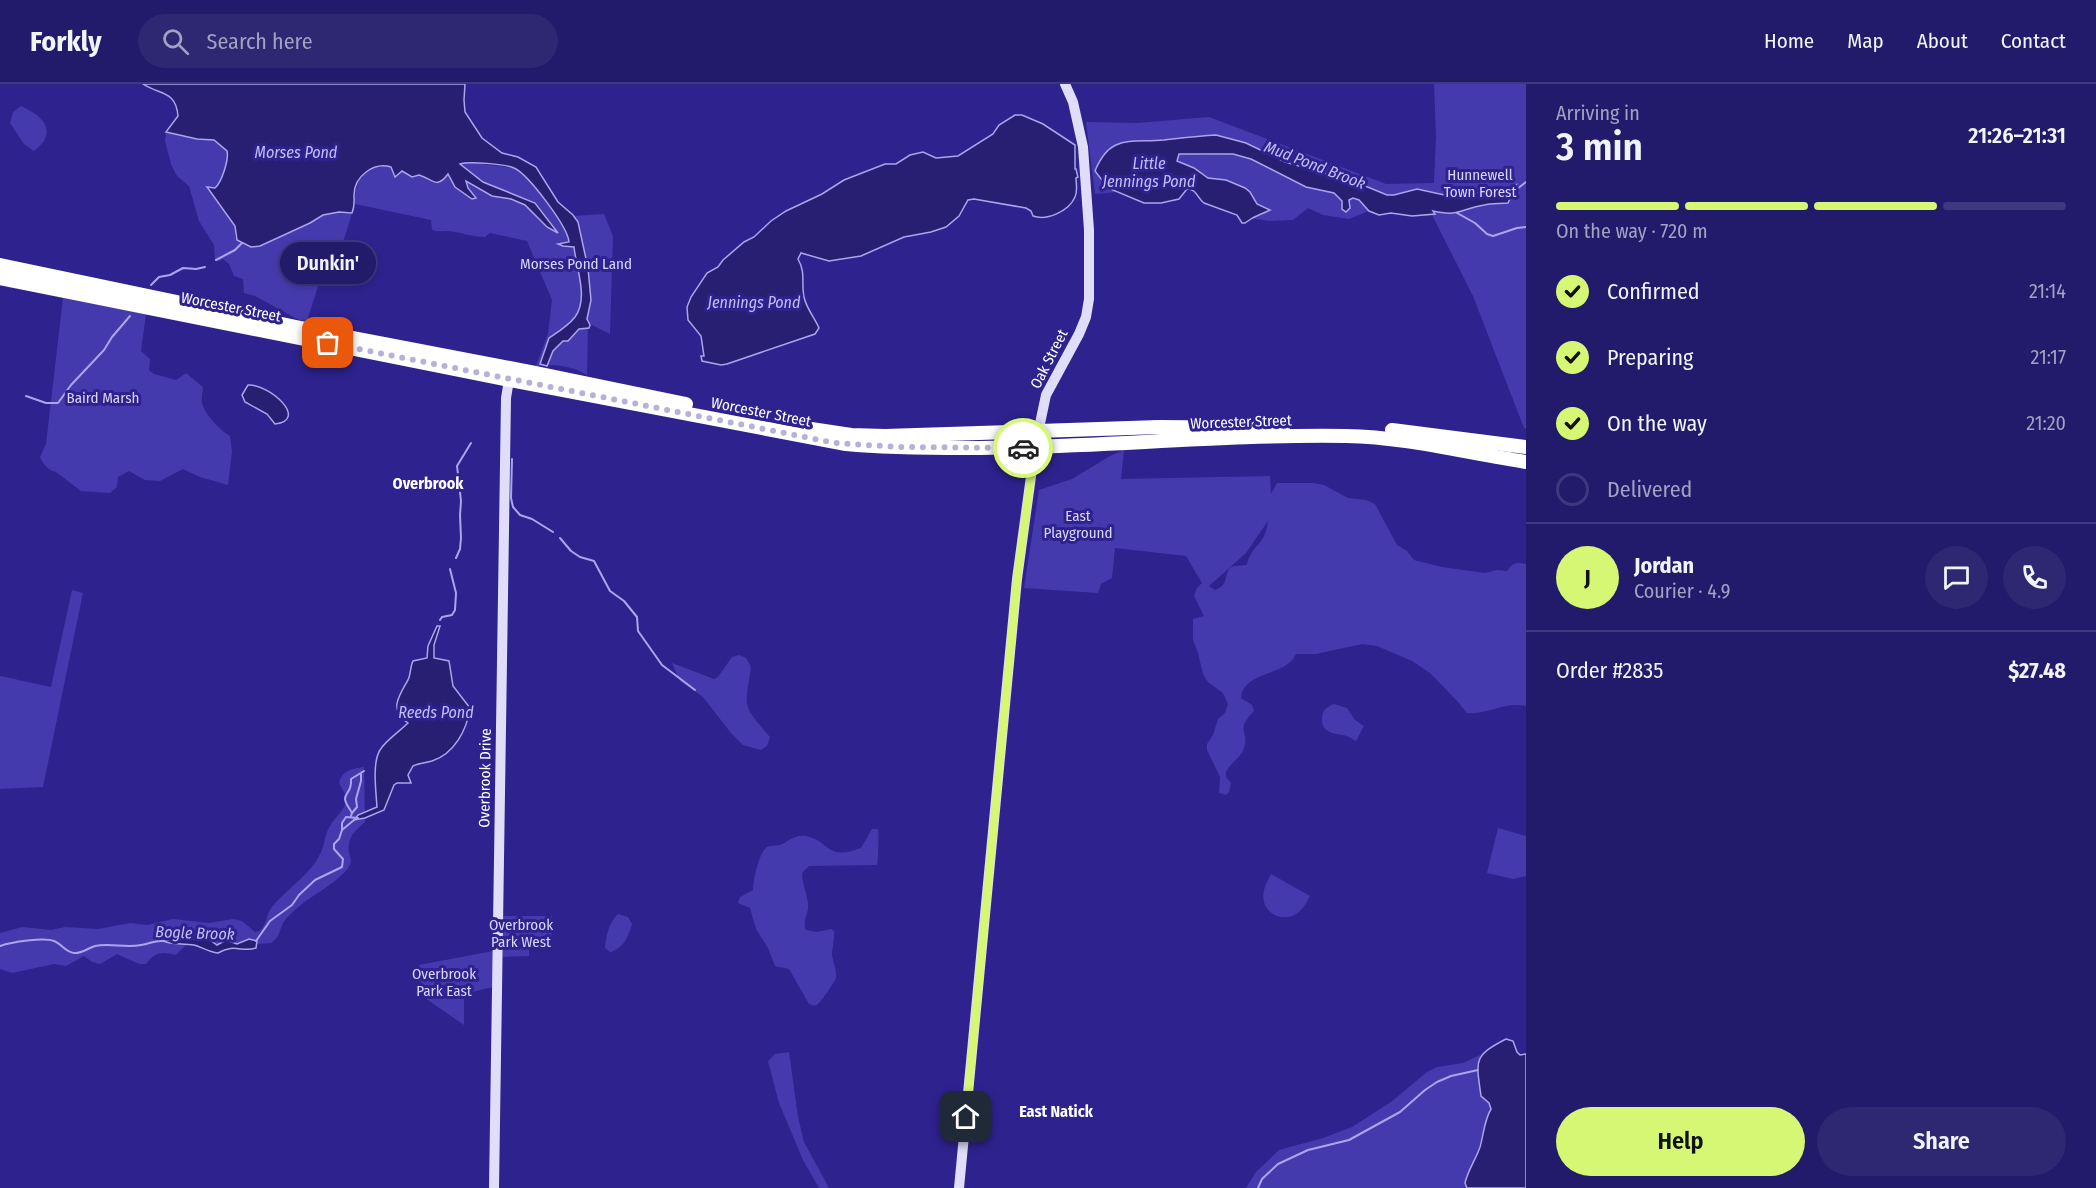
<!DOCTYPE html>
<html lang="en">
<head>
<meta charset="utf-8">
<style>
  body { margin:0; font-family:"Fira Sans Condensed",sans-serif; background:#2e2772; color:#f1f3f6; height:100vh; display:flex; flex-direction:column; font-size:22px; white-space:nowrap }
  * { box-sizing:border-box; margin:0 }
  p { font-size:20px; color:#a2a1c1 }
  .icon { flex:none; width:33px; height:33px; fill:none; stroke:currentColor; stroke-width:2; stroke-linecap:round; stroke-linejoin:round }
  .map { position:relative; flex:1; overflow:hidden }
  .panel { display:flex; flex-direction:column; background:#221a6a; width:570px }
  .panel>* { flex:none }
  .pin { position:absolute; display:grid; place-items:center; width:51px; height:51px; color:#fff; margin:-26px; border-radius:12px; box-shadow:0 3px 9px #0006 }
  .courier { position:absolute; display:grid; place-items:center; width:60px; height:60px; margin:-30px; border:4px solid #d5f774; border-radius:50%; background:#fff; color:#222; box-shadow:0 2px 8px #0007 }
  .bubble { position:absolute; height:42px; border-radius:21px; background:#221a6a; box-shadow:0 3px 9px #0003,0 0 0 2px #3f387e; font-size:20px; font-weight:600; line-height:42px; text-align:center }
  .head em { font-style:normal; font-weight:600 }
  .head div { display:flex; flex-direction:column-reverse }
  .head { display:flex; align-items:center; justify-content:space-between; height:102px; padding:0 30px }
  h1 { font-size:39px; font-weight:600; line-height:45px }
  .bar { display:grid; grid-template-columns:repeat(4,1fr); gap:9px 6px; align-content:center; height:72px; padding:0 30px }
  .bar i { height:8px; border-radius:4px; background:#3f387e }
  .bar .selected { background:#d5f774 }
  .bar p { grid-column:span 4 }
  .line { display:flex; align-items:center; gap:15px; padding:0 30px; border-top:2px solid #3f387e }
  .line div { flex:1 }
  .round { display:grid; place-items:center; flex:none; width:63px; height:63px; border-radius:32px; background:#2e2772 }
  ol { padding:0 30px; list-style:none }
  li { display:flex; align-items:center; gap:18px; height:66px }
  li p { margin-inline-start:auto }
  li .icon { padding:6px; border-radius:50%; background:#d5f774; color:#111; stroke-width:4 }
  li:last-child { color:#a2a1c1 }
  li i { width:33px; height:33px; border:3px solid #3f387e; border-radius:50% }
  .action { display:flex; gap:12px; margin-top:auto; padding:12px 30px }
  .action a { flex:1; height:69px; border-radius:36px; background:#d5f774; color:#111; font-size:24px; font-weight:600; line-height:69px; text-align:center }
  .action a+a { background:#2e2772; color:#f1f3f6 }
  header { display:flex; align-items:center; gap:36px; box-sizing:border-box; height:84px; padding:0 30px; background:#221a6a; border-bottom:2px solid #3f387e }
  header strong { font-size:28px }
  nav { display:flex; gap:33px; margin-inline-start:auto; font-size:21px }
  .search { width:420px; height:54px; background:#2e2772; display:flex; align-items:center; gap:15px; box-sizing:border-box; padding:0 21px; border-radius:33px; color:#a2a1c1; font-size:22px }
  main { display:flex; flex:1; min-height:0 }
  .map>svg:first-child { display:block }
  .green { fill:#453aad; fill-rule:evenodd }
  .water { fill:#281f72; stroke:#aba5ed; stroke-width:1.5 }
  .lines { fill:none; stroke-linecap:round; stroke-linejoin:round }
  .stream { stroke:#aba5ed; stroke-width:2 }
  .secondary { stroke:#e0ddf9; stroke-width:10 }
  .highway { stroke:#fff; stroke-width:14 }
  .done { stroke:#b6b2d7; stroke-width:6; stroke-dasharray:0 10.8 }
  .route { stroke:#d5f774; stroke-width:8 }
  .labels { text-anchor:middle; dominant-baseline:central; stroke-width:6; stroke-linejoin:round; paint-order:stroke }
  .park-label { font-size:15px; fill:#dad6f9; stroke:#2e228e }
  .street-label { font-size:15px; fill:#fff; stroke:#2e228e }
  .water-label { font-size:16px; font-style:italic; fill:#c2bdf3; stroke:#2e228e }
  .neighbourhood-label { font-size:16px; font-weight:bold; fill:#fff; stroke:#2e228e }
</style>
</head>
<body>
<header>
<strong>Forkly</strong>
<div class="search"><svg class="icon" aria-label="search" viewBox="0 0 24 24"><circle cx="10" cy="10" r="6"/><path d="M15 15l6 6"/></svg>Search here</div>
<nav><a>Home</a><a>Map</a><a>About</a><a>Contact</a></nav>
</header>
<main>
<div class="map">
<svg width="1526" height="1104" viewBox="0 0 1526 1104">
  <rect width="100%" height="100%" fill="#2e228e"/>
  <g class="green">
    <path d="M1434,0H1526V345L1524,344L1473,212L1430,127L1358,99L1299,83L1264,69L1246,59L1216,51L1182,53L1154,57H1125L1115,61L1102,72L1097,84C1099,97 1106,103 1118,108L1095,110L1086,38L1138,39L1209,33L1386,100L1434,99L1436,52Z"/>
    <path d="M21,22C43,32 59,48 34,67L24,60L10,39L13,28Z"/>
    <path d="M166,48L214,56L227,67C229,75 221,98 215,104H208L235,142V153L260,162L309,139L323,131L339,128L352,129L331,198L320,196L307,237L299,236L255,212L244,209L243,195L234,192L229,180L223,175L219,177L215,176L214,161L199,137L189,102L177,92L171,80L165,57Z"/>
    <polygon points="1184,69 1204,71 1233,70 1251,75 1306,103 1334,109 1342,117 1343,121 1348,119 1349,116 1353,114 1359,116 1369,127 1349,135 1323,131 1308,124 1293,136 1269,137 1250,134 1255,131 1263,130 1262,123 1235,100 1226,96 1208,94 1194,84 1177,77 1179,70"/>
    <path d="M466,78L514,84L530,96L557,133L604,130L613,152L610,250L588,239L587,291C571,281 555,280 536,282L548,250L552,216L527,157L490,149L485,153C472,153 460,148 447,147C441,147 438,148 432,146L431,136L355,120C354,104 361,80 382,81C389,81 393,86 399,89L402,87L412,93L419,91L430,97L440,98L448,90L455,103L472,115L476,113L468,104L465,97L492,112L511,115L525,121L556,145L535,118L483,98L459,80Z"/>
    <path d="M63,214L146,230L141,267L150,275L149,286L154,290L176,296L186,289L203,303C203,308 201,313 202,318C203,329 221,347 230,352L232,367L228,401L200,393L183,385L160,397L145,396L129,387L118,393L117,403L110,409L81,407L56,388C49,387 43,380 40,373L46,360Z"/>
    <path d="M1124,366L1121,395L1270,392L1271,410L1277,399H1313L1324,401L1348,414L1366,416L1375,420L1397,461L1407,467L1414,476L1442,483L1485,489L1497,486L1507,487C1513,478 1516,478 1526,480V622C1506,617 1486,631 1467,629L1458,618L1430,589L1412,577L1377,562L1362,560L1316,570H1296C1294,573 1293,576 1290,578C1277,591 1243,590 1241,614L1252,621L1254,627C1234,647 1250,648 1244,664C1241,674 1230,679 1226,688V693L1231,699L1229,708L1226,711L1219,709L1220,693L1207,666V660L1213,651L1218,635L1225,629L1228,620L1223,609L1208,598L1203,590L1198,569L1193,556V535L1204,532L1194,512L1197,504L1202,499L1186,472L1115,464L1112,494L1101,500L1098,509L1024,504L1039,406L1072,395L1110,372ZM1268,437C1265,459 1258,457 1250,472C1248,475 1248,478 1246,481C1241,482 1234,481 1231,483C1223,490 1230,501 1215,506L1209,502L1246,469Z"/>
    <polygon points="72,506 83,509 43,703 0,705 0,592 51,603"/>
    <path d="M739,571L746,574L751,583C745,626 741,619 770,653L767,662L761,666L743,661L731,649L703,613L680,597L672,579L714,595L718,593L732,573Z"/>
    <path d="M1334,620L1347,624L1355,636L1364,642L1356,657C1352,655 1347,651 1342,651C1332,649 1321,648 1322,634C1322,626 1328,622 1334,620Z"/>
    <path d="M364,683L365,738C354,747 347,754 349,769C350,772 351,775 351,778C347,793 313,811 302,820C297,824 289,831 285,836C279,844 281,853 271,859L257,860V857L249,856L237,860L226,856L217,861L210,856L174,854L175,860H187L176,871C162,867 155,868 146,880H139L117,870L100,880L92,878L84,872L66,882L54,880L12,889L0,885V849L22,843L51,846L65,843L98,845L130,839L147,841L173,835L209,839L233,835L242,837L255,848L260,847C267,840 266,831 272,823C286,805 308,793 319,772C325,763 324,751 330,742C335,732 350,723 345,710C343,706 340,702 339,698C343,686 352,685 364,683Z"/>
    <polygon points="1498,744 1526,752 1526,792 1513,795 1487,789"/>
    <path d="M872,745H878C879,749 878,778 877,781L809,782L802,789C802,800 807,809 808,820C809,830 802,836 806,846L817,848L831,845L834,847C835,855 832,863 832,871C833,878 837,886 836,894C836,896 820,919 818,920C814,923 812,921 809,920L789,885L775,882L768,864L756,845L750,824L738,819L740,813L753,806C753,797 759,768 767,763C771,761 776,762 780,761C789,757 796,750 806,752C832,758 825,777 861,764Z"/>
    <path d="M1271,790L1310,812C1307,817 1304,824 1299,828C1288,838 1268,833 1264,818C1261,808 1267,798 1271,790Z"/>
    <path d="M618,830L628,833L632,840C628,853 624,864 610,868L605,864C606,851 609,839 618,830Z"/>
    <polygon points="503,832 552,832 551,864 529,864 529,872 503,873"/>
    <polygon points="493,867 493,903 464,910 464,941 422,912 419,881"/>
    <polygon points="789,968 798,1033 804,1058 829,1104 819,1104 803,1076 779,1019 768,977 775,970"/>
    <polygon points="1480,971 1478,994 1491,1021 1473,1084 1467,1093 1465,1099 1467,1104 1246,1104 1256,1088 1279,1066 1323,1054 1352,1043 1391,1018 1427,988 1437,983 1463,979"/>
  </g>
  <g class="water">
    <path d="M143,0H465L464,16L465,28L482,54L502,69L518,73L536,83L558,118L573,131L578,138L588,184L591,216L587,235L590,241L589,244L579,245L568,257H563L553,267L547,282L540,280L549,254C558,248 568,242 575,233C589,214 576,184 574,163L563,162L558,160L569,158C568,143 528,90 514,84C506,80 468,77 460,80L483,98L535,119L558,149L547,143L525,121L511,115L492,112L466,97L468,104L476,114L472,115L455,103L448,90C436,106 433,95 419,91L412,93L402,87L395,93L391,83C374,78 354,92 354,111C354,118 355,122 352,129L339,128L323,131L310,139L260,162L251,163L237,156L235,142L207,103L215,104C222,98 229,75 227,67L214,56L197,55L166,48L178,32C176,6 159,11 143,0Z"/>
    <path d="M1015,31H1022L1043,40L1075,61V85H1076L1078,93L1076,94C1076,100 1078,107 1075,113C1069,127 1047,137 1033,132L1031,127L1026,124L974,115L968,116L959,132L946,143L931,148L904,153L861,172L829,177L801,169L798,175C806,189 801,198 804,213C806,224 815,234 819,244L815,250L727,280L721,281L702,277L701,272H704L701,252L688,236L687,223L691,213L707,189L718,183L723,176L744,158L754,153L771,137L786,127L822,110L844,96L885,80H896L910,71L923,68L936,74L958,72L993,50L999,41Z"/>
    <path d="M1216,51L1246,59L1285,78L1358,99L1387,111H1394L1417,105L1449,112L1466,108L1482,109L1495,107L1501,109L1516,101L1508,119C1500,120 1492,119 1484,121C1459,125 1460,133 1433,127L1435,130L1412,132L1391,129L1379,131L1369,127L1359,116L1353,114L1349,116L1350,124L1346,128L1342,125V117L1334,109L1306,103L1251,75L1233,70H1179L1177,77L1194,84L1208,94L1226,96L1245,104L1250,108L1257,120L1270,126C1259,132 1256,130 1245,139H1242L1237,131L1204,119C1197,114 1197,105 1187,105L1179,115L1161,119H1144L1108,104L1095,87C1110,50 1130,59 1164,56C1182,54 1198,52 1216,51Z"/>
    <path d="M248,301C270,300 309,336 275,340L267,330L245,318L242,311Z"/>
    <path d="M437,542H440L434,561V574L449,577L453,602L470,624C467,646 454,670 432,677C425,679 419,679 413,682L408,691L411,699H397L394,701L384,726L365,734L354,736L358,731L377,723C376,707 372,679 380,666C385,657 400,647 408,639C389,626 398,613 408,596C411,590 410,583 413,577L427,574L428,562Z"/>
    <path d="M182,854L210,856L217,861L226,856L237,860L249,855L257,857L256,864C242,869 235,859 218,869C208,868 202,863 194,861C183,859 172,861 163,857Z"/>
    <path d="M1506,955L1513,957L1517,968L1520,971L1526,970V1104H1467L1465,1099C1468,1086 1476,1075 1480,1063C1484,1049 1484,1037 1491,1025L1489,1019L1481,1012C1476,976 1473,972 1506,955Z"/>
  </g>
  <g class="lines">
    <g class="stream">
      <polyline points="1512,109 1526,98"/>
      <polyline points="1457,129 1475,139 1487,150 1493,152 1517,144 1526,143"/>
      <polyline points="216,176 235,166 242,159"/>
      <polyline points="151,201 159,193 170,191 183,184 196,185 205,183"/>
      <polyline points="26,312 46,319 58,319 71,301 104,266 112,253 130,232"/>
      <polyline points="512,375 511,414 513,423 520,431 532,435 553,448"/>
      <polyline points="560,454 571,467 580,473 594,477 610,507 624,517 637,533 638,547 662,581 695,606"/>
      <polyline points="456,474 460,465 461,454 460,431 461,417 457,382 471,359"/>
      <polyline points="440,536 442,533 452,531 455,526 456,509 450,485"/>
      <polyline points="352,729 357,723 356,715 361,697 361,690"/>
      <path d="M351,732L352,729C350,725 345,719 345,715C345,708 352,709 351,695L364,687"/>
      <polyline points="342,746 342,739 346,733 358,734"/>
      <polyline points="256,857 270,837 292,821 299,811 315,796 342,783 343,775 334,765 334,760 339,755 342,746 354,736"/>
      <path d="M0,862C11,858 44,853 54,857C62,860 65,868 74,869C81,870 88,864 95,862C110,859 126,864 141,861C150,860 154,856 163,857"/>
      <polyline points="1258,1104 1262,1095 1278,1080 1308,1066 1349,1056 1400,1028 1425,1006 1437,998 1451,992 1478,986"/>
    </g>
    <g class="secondary">
      <polyline points="494,1104 506,314 510,290"/>
      <polyline points="959,1104 1017,495 1035,363 1046,311 1079,250 1086,233 1089,215 1089,146 1083,63 1073,18 1065,0"/>
    </g>
    <g class="highway">
      <polyline points="0,181 296,243 536,289 686,320"/>
      <path d="M0,194L489,292L846,360C887,364 928,364 969,364C1095,364 1220,350 1346,352C1407,353 1466,369 1526,378"/>
      <polyline points="811,345 851,351 885,352 1159,343 1283,344"/>
      <polyline points="1392,346 1526,363"/>
    </g>
  </g>
  <g class="lines">
    <polyline class="done" points="328,259 835,359 898,363 1023,364"/>
    <polyline class="route" points="966,1033 1017,495 1035,363 1023,364"/>
  </g>
  <g class="labels">
    <g class="park-label">
      <text x="1480" y="91">Hunnewell<tspan x="1480" dy="17">Town Forest</tspan></text>
      <text x="576" y="180">Morses Pond Land</text>
      <text x="103" y="314">Baird Marsh</text>
      <text x="1078" y="432">East<tspan x="1078" dy="17">Playground</tspan></text>
      <text x="521" y="841">Overbrook<tspan x="521" dy="17">Park West</tspan></text>
      <text x="444" y="890">Overbrook<tspan x="444" dy="17">Park East</tspan></text>
    </g>
    <g class="street-label">
      <text transform="translate(231 223) rotate(11)">Worcester Street</text>
      <text transform="translate(1049 275) rotate(-63)">Oak Street</text>
      <text transform="translate(761 328) rotate(11)">Worcester Street</text>
      <text transform="translate(1241 338) rotate(-2)">Worcester Street</text>
      <text transform="translate(485 694) rotate(-89)">Overbrook Drive</text>
    </g>
    <g class="water-label">
      <text x="296" y="68">Morses Pond</text>
      <text x="1149" y="79">Little<tspan x="1149" dy="18">Jennings Pond</tspan></text>
      <text transform="translate(1315 81) rotate(21)">Mud Pond Brook</text>
      <text x="754" y="218">Jennings Pond</text>
      <text x="436" y="628">Reeds Pond</text>
      <text transform="translate(195 849) rotate(2)">Bogle Brook</text>
    </g>
    <g class="neighbourhood-label">
      <text x="428" y="399">Overbrook</text>
      <text x="1056" y="1027">East Natick</text>
    </g>
  </g>
</svg>
<div class="pin" style="left:328px;top:259px;background:#ea580c"><svg class="icon" aria-label="bag" viewBox="0 0 24 24"><path d="M5 8h14l-1 12H6zM9 8a3 3 0 0 1 6 0"/></svg></div>
<div class="pin" style="left:966px;top:1033px;background:#1f2937"><svg class="icon" aria-label="home" viewBox="0 0 24 24"><path d="M3 11l9-7 9 7M6 9v11h12V9"/></svg></div>
<div class="courier" style="left:1023px;top:364px"><svg class="icon" aria-label="car" viewBox="0 0 24 24"><path d="M5 17H2v-5l4-1 3-4h7l3 4 3 1v5h-3M9 17h6M6 11h13"/><circle cx="7" cy="17" r="2"/><circle cx="17" cy="17" r="2"/></svg></div>
<div class="bubble" style="left:280px;top:158px;width:96px">Dunkin'</div>
</div>
<section class="panel">
<div class="head"><div><h1>3 min</h1><p>Arriving in</p></div><em>21:26–21:31</em></div>
<div class="bar"><i class="selected"></i><i class="selected"></i><i class="selected"></i><i></i><p>On the way · 720 m</p></div>
<ol>
<li><svg class="icon" aria-label="check" viewBox="0 0 24 24"><path d="M5 12l5 5 9-10"/></svg>Confirmed<p>21:14</p></li>
<li><svg class="icon" aria-label="check" viewBox="0 0 24 24"><path d="M5 12l5 5 9-10"/></svg>Preparing<p>21:17</p></li>
<li><svg class="icon" aria-label="check" viewBox="0 0 24 24"><path d="M5 12l5 5 9-10"/></svg>On the way<p>21:20</p></li>
<li><i></i>Delivered</li>
</ol>
<div class="line" style="height:108px"><b class="round" style="background:#d5f774;color:#111">J</b><div><b>Jordan</b><p>Courier · 4.9</p></div><a class="round"><svg class="icon" aria-label="chat" viewBox="0 0 24 24"><path d="M4 5h16v11H9l-5 4z"/></svg></a><a class="round"><svg class="icon" aria-label="phone" viewBox="0 0 24 24"><path d="M5 4h4l2 5-3 2q2 4 5 5l2-3 5 2v4C11 20 4 13 5 4z"/></svg></a></div>
<div class="line" style="height:78px"><div>Order #2835</div><b>$27.48</b></div>
<div class="action"><a>Help</a><a>Share</a></div>
</section>
</main>
</body>
</html>
